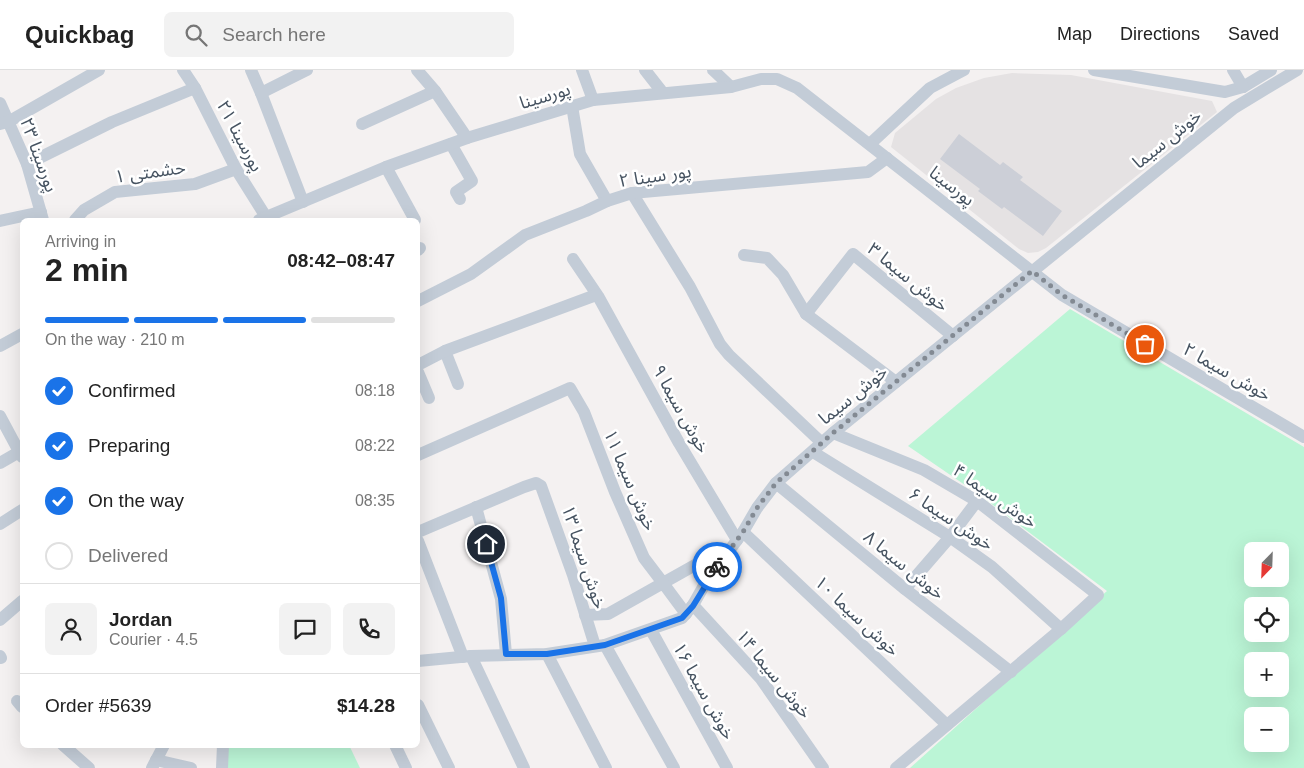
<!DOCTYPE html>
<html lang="en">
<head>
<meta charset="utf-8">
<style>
  body { margin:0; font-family:Arial,"Noto Sans Arabic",sans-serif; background:#f2f2f2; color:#222; height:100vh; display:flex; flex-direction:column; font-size:19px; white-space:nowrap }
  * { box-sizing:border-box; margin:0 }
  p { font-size:16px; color:#767676 }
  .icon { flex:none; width:28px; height:28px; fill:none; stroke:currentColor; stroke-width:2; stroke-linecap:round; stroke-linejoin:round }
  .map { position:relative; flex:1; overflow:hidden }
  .drawer { position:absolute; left:20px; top:148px; width:400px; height:530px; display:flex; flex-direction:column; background:#fff; border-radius:8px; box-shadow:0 5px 20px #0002 }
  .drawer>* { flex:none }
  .needle { width:32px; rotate:203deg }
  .controls { position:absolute; left:1244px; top:472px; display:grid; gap:10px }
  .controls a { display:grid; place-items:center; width:45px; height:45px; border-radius:8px; background:#fff; box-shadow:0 5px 20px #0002; font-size:25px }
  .pin { position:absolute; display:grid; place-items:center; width:42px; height:42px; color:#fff; margin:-21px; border:2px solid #fff; border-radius:50%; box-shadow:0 1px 5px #0007 }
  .courier { position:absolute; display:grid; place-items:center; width:50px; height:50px; margin:-25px; border:4px solid #1a73e8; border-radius:50%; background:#fff; color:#222; box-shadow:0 1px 6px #0007 }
  .headline em { font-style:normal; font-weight:700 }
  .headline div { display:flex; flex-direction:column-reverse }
  .headline { display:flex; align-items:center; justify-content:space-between; height:85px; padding:0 25px }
  h1 { font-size:32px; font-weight:700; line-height:38px }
  .bar { display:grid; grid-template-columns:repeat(4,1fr); gap:8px 5px; align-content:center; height:60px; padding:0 25px }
  .bar i { height:6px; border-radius:4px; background:#e0e0e0 }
  .bar .selected { background:#1a73e8 }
  .bar p { grid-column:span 4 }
  .line { display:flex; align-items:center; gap:12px; padding:0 25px; border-top:1px solid #e0e0e0 }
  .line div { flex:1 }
  .round { display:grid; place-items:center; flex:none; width:52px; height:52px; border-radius:8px; background:#f2f2f2 }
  ol { padding:0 25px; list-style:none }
  li { display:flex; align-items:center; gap:15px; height:55px }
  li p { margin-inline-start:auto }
  li .icon { padding:5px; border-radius:50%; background:#1a73e8; color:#fff; stroke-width:4 }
  li:last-child { color:#767676 }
  li i { width:28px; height:28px; border:2px solid #e0e0e0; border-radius:50% }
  header { display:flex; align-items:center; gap:30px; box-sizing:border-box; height:70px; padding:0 25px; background:#fff; border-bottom:1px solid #e0e0e0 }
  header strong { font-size:24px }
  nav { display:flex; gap:28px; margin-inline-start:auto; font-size:18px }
  .search { width:350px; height:45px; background:#f2f2f2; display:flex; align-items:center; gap:12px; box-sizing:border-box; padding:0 18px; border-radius:8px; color:#767676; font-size:19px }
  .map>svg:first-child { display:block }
  .education { fill:#e5e2e3 }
  .green { fill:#bbf5d6; fill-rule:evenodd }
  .building { fill:#cccfd7 }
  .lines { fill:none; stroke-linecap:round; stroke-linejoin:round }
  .minor { stroke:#c3ccd7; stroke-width:12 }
  .done { stroke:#838a93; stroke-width:5; stroke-dasharray:0 9 }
  .route { stroke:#1a73e8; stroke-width:6 }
  .labels { text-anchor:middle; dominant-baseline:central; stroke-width:5; stroke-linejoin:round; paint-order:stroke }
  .street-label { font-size:18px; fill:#465361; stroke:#fff }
</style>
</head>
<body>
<header>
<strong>Quickbag</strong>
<div class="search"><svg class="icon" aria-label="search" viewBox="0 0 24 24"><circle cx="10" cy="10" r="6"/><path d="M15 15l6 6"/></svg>Search here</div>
<nav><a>Map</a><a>Directions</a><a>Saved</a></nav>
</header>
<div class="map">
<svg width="1304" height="698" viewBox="0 0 1304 698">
  <rect width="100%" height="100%" fill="#f4f1f1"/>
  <polygon class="education" points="1012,3 1071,5 1212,31 1217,42 1046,178 1038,182 1028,183 1019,179 891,77 895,63 936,29 956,18 984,8"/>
  <g class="green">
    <path d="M1070,239L1304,377V698H910L1107,521L981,426L908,376ZM1252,481H1280V509H1252ZM1252,536H1280V564H1252ZM1252,591H1280V619H1252ZM1252,646H1280V674H1252Z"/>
    <polygon points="226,675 349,675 360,698 225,698"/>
  </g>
  <polygon class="building" points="959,64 1000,95 1003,92 1023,107 1020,110 1062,141 1043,166 1004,137 1002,139 978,121 980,119 940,89"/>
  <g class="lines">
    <g class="minor">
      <polyline points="183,0 195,18 236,99 266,147"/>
      <polyline points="251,0 261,23 303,132"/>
      <polyline points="417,0 435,21 467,68"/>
      <polyline points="582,0 593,30"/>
      <polyline points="645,0 663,23"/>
      <polyline points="713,0 731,17"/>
      <polyline points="1094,0 1225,22 1243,17 1271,0"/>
      <polyline points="1233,0 1243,17"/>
      <polyline points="261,23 307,0"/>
      <polyline points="0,33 27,94 43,150"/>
      <polyline points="572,36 580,84 607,131"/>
      <polyline points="0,54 8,52 99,0"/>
      <polyline points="362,54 435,21"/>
      <polyline points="451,74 472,111 456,122 460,129"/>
      <polyline points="870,74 930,18 964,0"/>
      <polyline points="27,94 112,52 195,18"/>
      <polyline points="386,97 415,150"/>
      <polyline points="632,123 690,217 720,274 729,285 822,373"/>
      <polyline points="75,150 84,140 115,122 195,114 236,99"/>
      <polyline points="259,150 386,97 467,68 593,30 731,17 761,9 777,9 797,18 1062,225 1304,367"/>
      <polyline points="0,151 41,142"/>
      <polyline points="418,180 420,178"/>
      <polyline points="744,185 767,188 783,205 806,244 896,312"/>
      <polyline points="573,189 598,226 679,373 737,470"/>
      <polyline points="418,231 471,204 525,165 586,141 607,131 632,123 868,102 887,88"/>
      <polyline points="806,244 853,184 953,266"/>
      <polyline points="0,276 22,264"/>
      <polyline points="445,281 458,314"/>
      <polyline points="418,295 445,281 596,225"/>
      <polyline points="418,302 429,328"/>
      <polyline points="0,346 22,387"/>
      <polyline points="833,363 924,400 977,431 1098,525 1061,559 896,698"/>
      <polyline points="813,382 950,467 992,497 1061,559"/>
      <polyline points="418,385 570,318 584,342 615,422 644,488 663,513 704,490 727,483"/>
      <polyline points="0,393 19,382"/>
      <polyline points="776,413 905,519 1011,602"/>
      <polyline points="476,437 501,529 506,584"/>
      <polyline points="0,454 22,440"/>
      <polyline points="418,462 524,417 536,413 541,416 573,505 595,576"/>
      <polyline points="743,462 947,655"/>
      <polyline points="418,471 463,587"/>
      <polyline points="905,519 950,467 977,431"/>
      <polyline points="693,535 761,609 823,698"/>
      <polyline points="585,545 608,544 663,513 686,544"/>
      <polyline points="0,550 22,531"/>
      <polyline points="651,560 727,698"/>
      <polyline points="605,575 674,698"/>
      <polyline points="547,584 606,698"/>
      <polyline points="0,586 1,588"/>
      <polyline points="471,586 524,698"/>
      <polyline points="418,591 471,586 547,584 605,575 682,548 693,535 706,512 743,462 757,438 776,413 833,363 1234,38 1297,0"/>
      <polyline points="17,631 22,637"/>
      <polyline points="418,635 449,698"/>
      <polyline points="63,675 89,698"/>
      <polyline points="395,675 406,698"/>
      <polyline points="156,690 191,698"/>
      <polyline points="152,698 164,675"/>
      <polyline points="222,698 223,675"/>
    </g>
  </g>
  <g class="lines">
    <polyline class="done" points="717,497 743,462 757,438 776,413 833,363 1032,201 1062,225 1145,274"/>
    <polyline class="route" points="486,474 501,528 506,584 547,584 605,575 682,548 693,536 717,497"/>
  </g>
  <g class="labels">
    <g class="street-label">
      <text transform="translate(545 26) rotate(-17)">پورسینا</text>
      <text transform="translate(240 66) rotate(62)">پورسینا ۲۱</text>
      <text transform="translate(1167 69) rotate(-39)">خوش سیما</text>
      <text transform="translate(39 85) rotate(70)">پورسینا ۲۳</text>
      <text transform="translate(150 102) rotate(-8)">حشمتی ۱</text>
      <text transform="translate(655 106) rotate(-8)">پور سینا ۲</text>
      <text transform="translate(952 116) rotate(38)">پورسینا</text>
      <text transform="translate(908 207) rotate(39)">خوش سیما ۳</text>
      <text transform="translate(1227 302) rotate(30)">خوش سیما ۲</text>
      <text transform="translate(853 325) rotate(-39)">خوش سیما</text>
      <text transform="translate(681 339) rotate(61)">خوش سیما ۹</text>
      <text transform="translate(630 410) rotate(67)">خوش سیما ۱۱</text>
      <text transform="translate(995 426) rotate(35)">خوش سیما ۴</text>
      <text transform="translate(951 449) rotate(34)">خوش سیما ۶</text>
      <text transform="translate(584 487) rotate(72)">خوش سیما ۱۳</text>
      <text transform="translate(904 495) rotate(39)">خوش سیما ۸</text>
      <text transform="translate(857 546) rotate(43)">خوش سیما ۱۰</text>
      <text transform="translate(774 604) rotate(51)">خوش سیما ۱۴</text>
      <text transform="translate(704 621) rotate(61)">خوش سیما ۱۶</text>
    </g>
  </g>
</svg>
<div class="controls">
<a><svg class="needle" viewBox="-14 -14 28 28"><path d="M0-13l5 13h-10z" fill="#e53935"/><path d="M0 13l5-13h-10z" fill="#767676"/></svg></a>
<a><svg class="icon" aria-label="locate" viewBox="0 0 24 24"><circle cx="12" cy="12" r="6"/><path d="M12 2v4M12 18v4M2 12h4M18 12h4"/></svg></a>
<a>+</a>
<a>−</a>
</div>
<div class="pin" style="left:1145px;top:274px;background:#ea580c"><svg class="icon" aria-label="bag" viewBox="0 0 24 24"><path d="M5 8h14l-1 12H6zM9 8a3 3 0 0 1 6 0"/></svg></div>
<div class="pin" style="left:486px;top:474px;background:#1f2937"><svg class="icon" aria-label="home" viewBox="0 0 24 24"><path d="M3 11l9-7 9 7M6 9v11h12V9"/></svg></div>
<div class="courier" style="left:717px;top:497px"><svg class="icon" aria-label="bike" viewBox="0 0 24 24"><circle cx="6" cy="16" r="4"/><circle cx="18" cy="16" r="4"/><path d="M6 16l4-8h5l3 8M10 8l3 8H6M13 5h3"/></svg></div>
<section class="drawer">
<div class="headline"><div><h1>2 min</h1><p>Arriving in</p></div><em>08:42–08:47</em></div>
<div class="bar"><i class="selected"></i><i class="selected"></i><i class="selected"></i><i></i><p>On the way · 210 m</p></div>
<ol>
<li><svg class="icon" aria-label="check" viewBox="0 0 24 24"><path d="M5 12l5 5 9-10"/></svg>Confirmed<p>08:18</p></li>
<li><svg class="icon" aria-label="check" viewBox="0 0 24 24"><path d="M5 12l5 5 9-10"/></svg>Preparing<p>08:22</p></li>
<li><svg class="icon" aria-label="check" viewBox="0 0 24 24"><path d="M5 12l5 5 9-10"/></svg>On the way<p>08:35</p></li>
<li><i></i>Delivered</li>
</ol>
<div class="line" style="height:90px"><a class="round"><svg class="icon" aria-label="person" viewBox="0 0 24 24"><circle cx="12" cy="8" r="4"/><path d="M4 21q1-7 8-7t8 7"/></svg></a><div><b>Jordan</b><p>Courier · 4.5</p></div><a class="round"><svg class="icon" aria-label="chat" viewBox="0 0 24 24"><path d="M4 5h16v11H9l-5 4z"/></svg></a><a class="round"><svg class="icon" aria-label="phone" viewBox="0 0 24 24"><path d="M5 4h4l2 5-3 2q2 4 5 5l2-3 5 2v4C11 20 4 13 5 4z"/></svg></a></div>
<div class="line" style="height:65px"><div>Order #5639</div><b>$14.28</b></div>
</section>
</div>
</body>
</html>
